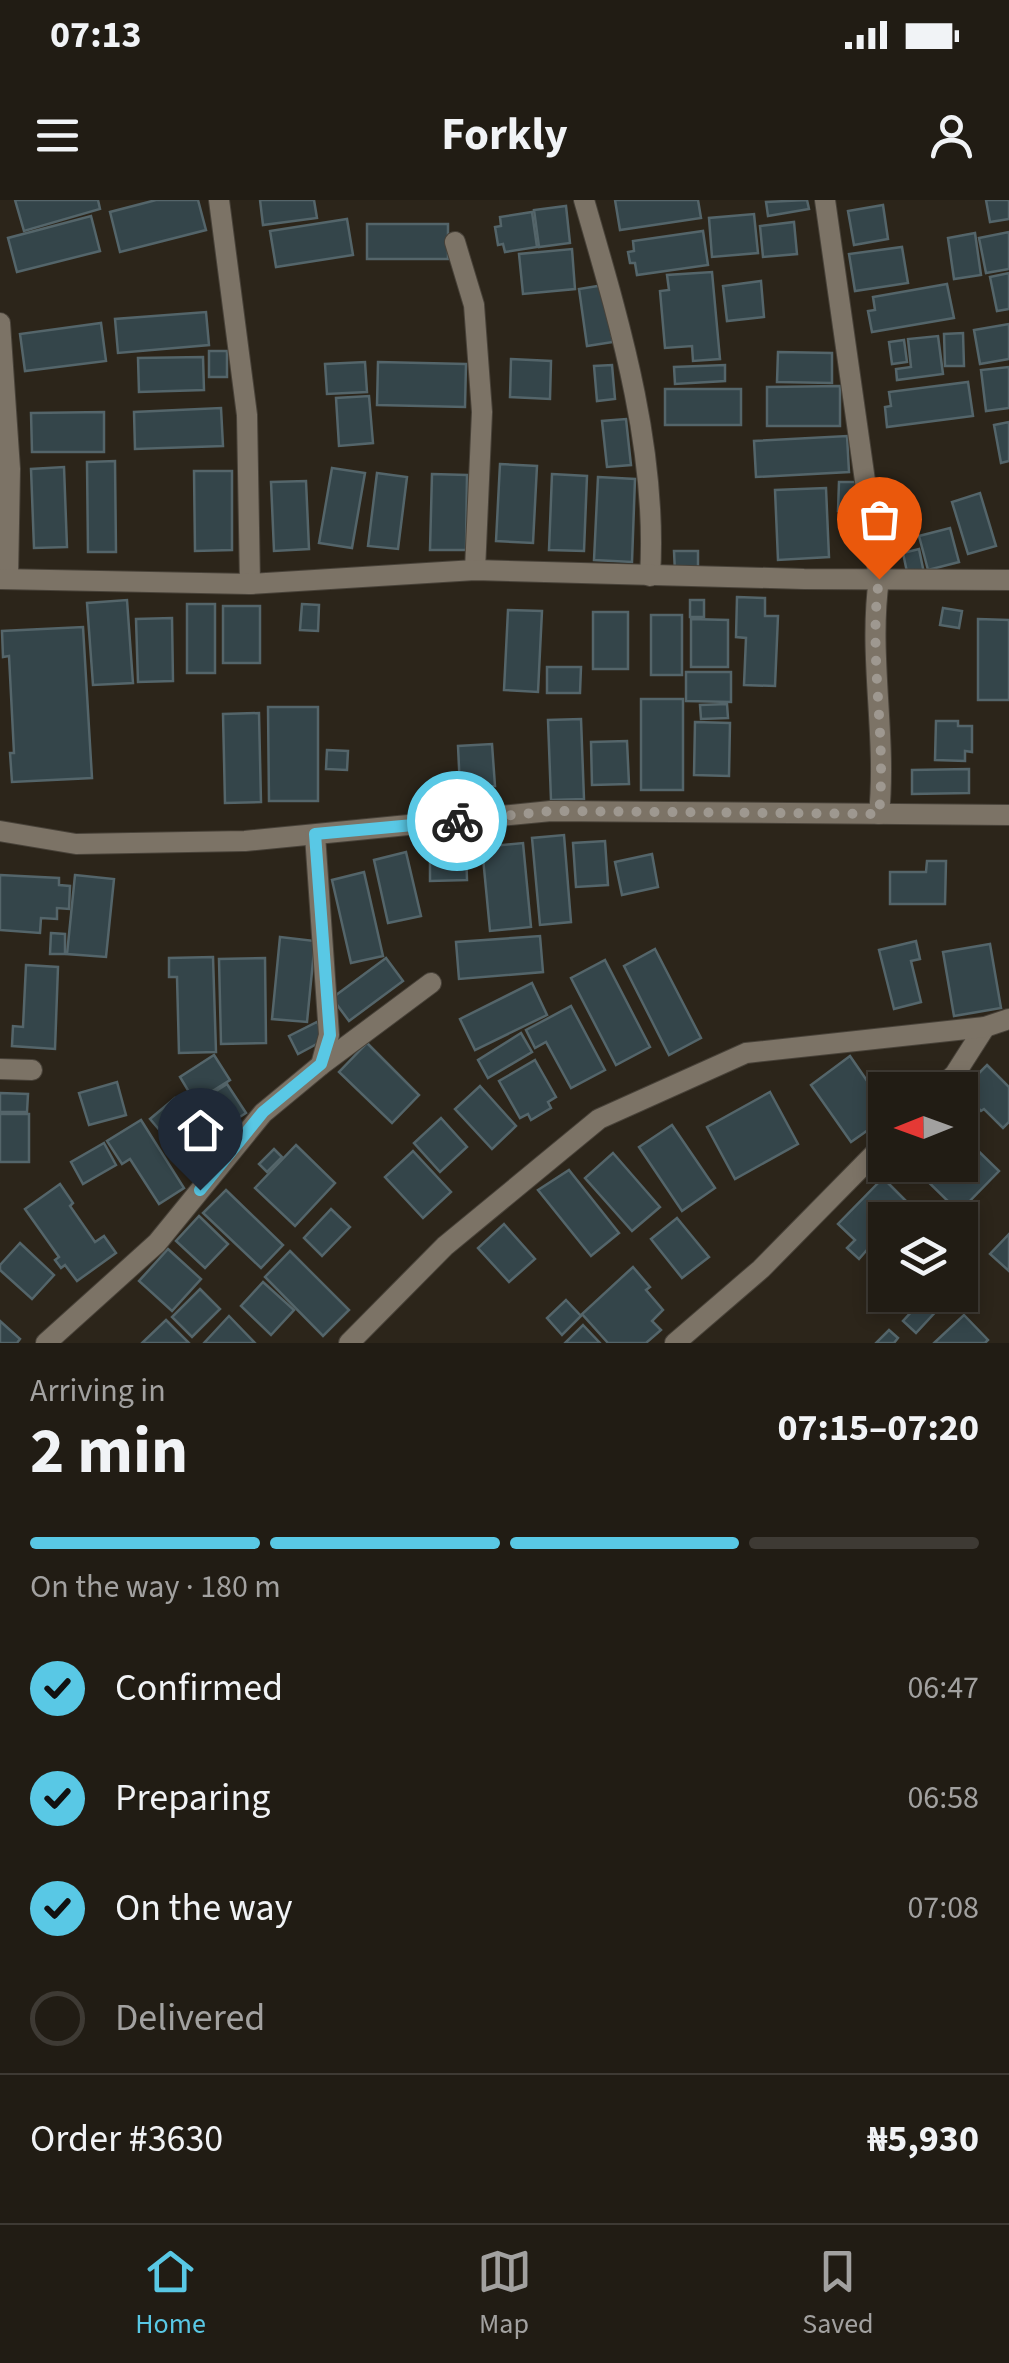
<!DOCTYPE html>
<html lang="en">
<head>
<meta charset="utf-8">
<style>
  body { margin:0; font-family:"Source Sans 3",sans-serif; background:#2d2922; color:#f1f3f6; height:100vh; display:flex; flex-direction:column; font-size:38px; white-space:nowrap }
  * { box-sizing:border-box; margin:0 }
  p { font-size:32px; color:#a2a1a0 }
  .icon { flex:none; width:55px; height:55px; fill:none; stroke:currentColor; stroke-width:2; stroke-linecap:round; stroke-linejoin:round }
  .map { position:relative; height:1143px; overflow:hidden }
  .drawer { display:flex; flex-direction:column; background:#211c14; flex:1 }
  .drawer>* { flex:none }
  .needle { width:65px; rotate:269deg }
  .fabs { position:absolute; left:868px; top:872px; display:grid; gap:20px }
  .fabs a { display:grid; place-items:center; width:110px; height:110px; border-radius:0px; background:#211c14; box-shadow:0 5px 15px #0003,0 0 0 2px #3e3a34; font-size:50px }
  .pin { position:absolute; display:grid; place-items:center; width:85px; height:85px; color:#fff; margin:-102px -42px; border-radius:50% 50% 50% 0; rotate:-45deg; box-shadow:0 0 10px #0007 }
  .pin .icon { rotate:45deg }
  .courier { position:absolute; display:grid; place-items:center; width:100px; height:100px; margin:-50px; border:8px solid #59c8e5; border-radius:50%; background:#fff; color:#222; box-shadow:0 2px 12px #0007 }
  .head em { font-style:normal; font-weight:700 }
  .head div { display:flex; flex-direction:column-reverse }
  .head { display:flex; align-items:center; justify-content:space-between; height:170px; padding:0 30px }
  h1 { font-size:65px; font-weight:700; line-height:75px }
  .bar { display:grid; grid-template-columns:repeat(4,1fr); gap:15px 10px; align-content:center; height:120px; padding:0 30px }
  .bar i { height:12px; border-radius:8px; background:#3e3a34 }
  .bar .active { background:#59c8e5 }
  .bar p { grid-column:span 4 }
  .line { display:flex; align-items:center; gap:25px; padding:0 30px; border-top:2px solid #3e3a34 }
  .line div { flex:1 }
  ol { padding:0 30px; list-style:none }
  li { display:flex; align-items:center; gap:30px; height:110px }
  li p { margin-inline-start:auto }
  li .icon { padding:10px; border-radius:50%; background:#59c8e5; color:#111; stroke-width:4 }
  li:last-child { color:#a2a1a0 }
  li i { width:55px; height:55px; border:5px solid #3e3a34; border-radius:50% }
  .status { display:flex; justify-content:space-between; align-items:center; height:70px; padding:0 50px; background:#211c14; direction:ltr }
  .status svg { height:28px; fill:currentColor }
  header { display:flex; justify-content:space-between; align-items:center; height:130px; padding:0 30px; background:#211c14; font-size:45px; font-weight:700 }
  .tabs { display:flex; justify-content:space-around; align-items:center; height:140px; border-top:2px solid #3e3a34; background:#211c14; font-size:28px; color:#a2a1a0 }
  .tabs a { display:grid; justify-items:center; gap:5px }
  .tabs .active { color:#59c8e5 }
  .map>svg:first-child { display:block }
  .building { fill:#34454a; stroke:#54656a; stroke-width:2.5 }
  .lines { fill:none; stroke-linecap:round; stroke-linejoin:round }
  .street-casing { stroke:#484239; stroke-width:22 }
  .street { stroke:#7c7366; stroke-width:20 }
  .done { stroke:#9e9890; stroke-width:10; stroke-dasharray:0 18 }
  .route { stroke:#59c8e5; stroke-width:12 }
</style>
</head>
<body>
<div class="status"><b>07:13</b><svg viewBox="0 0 49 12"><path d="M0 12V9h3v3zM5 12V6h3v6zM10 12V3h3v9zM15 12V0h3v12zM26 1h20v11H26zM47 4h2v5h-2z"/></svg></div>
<header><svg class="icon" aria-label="menu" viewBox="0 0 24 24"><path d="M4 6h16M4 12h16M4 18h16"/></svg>Forkly<svg class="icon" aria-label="person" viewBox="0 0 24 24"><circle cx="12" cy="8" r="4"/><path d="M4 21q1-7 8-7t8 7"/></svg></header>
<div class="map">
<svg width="1009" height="1143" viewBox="0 0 1009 1143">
  <rect width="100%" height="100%" fill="#2c251a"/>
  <g class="building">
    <polygon points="15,0 98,0 100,9 24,31"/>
    <polygon points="156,0 198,0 206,30 120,52 110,12"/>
    <polygon points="260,0 314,0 317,18 263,25"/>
    <polygon points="615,0 698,0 701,18 620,30"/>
    <polygon points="807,0 809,9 768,16 766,2"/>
    <polygon points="986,0 1009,0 1009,19 990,22"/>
    <polygon points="883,5 888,39 854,45 848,11"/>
    <polygon points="566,6 570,43 539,47 534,10"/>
    <polygon points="532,12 537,47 505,52 503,44 498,45 495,27 501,26 500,17"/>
    <polygon points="754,14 758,53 712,57 709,18"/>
    <polygon points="91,16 100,51 17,72 8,38"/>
    <polygon points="347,19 353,55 276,67 270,31"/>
    <polygon points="794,22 797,54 763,57 760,26"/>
    <rect x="367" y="24" width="81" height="35"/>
    <polygon points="703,31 708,65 637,75 635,63 630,63 628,52 634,51 633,41"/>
    <polygon points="1009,32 1009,69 986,73 979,38"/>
    <polygon points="975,33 981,75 954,79 948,38"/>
    <polygon points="902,47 908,83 855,91 849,54"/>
    <polygon points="572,49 575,89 523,94 519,54"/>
    <polygon points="712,72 720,159 693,161 692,146 665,148 660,91 669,90 667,75"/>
    <polygon points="1009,73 1009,109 997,111 990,77"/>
    <polygon points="761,81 764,117 727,121 723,86"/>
    <polygon points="947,84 954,118 872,132 868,111 875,110 873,97"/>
    <polygon points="604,85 613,142 587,146 579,89"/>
    <polygon points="206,112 209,145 118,153 115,119"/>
    <polygon points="101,123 106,161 25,171 20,134"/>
    <polygon points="1009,124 1009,159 980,164 974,130"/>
    <polygon points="963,133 964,166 945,166 944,134"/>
    <polygon points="938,136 943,174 897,180 896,169 911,167 908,139"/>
    <polygon points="904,140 907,162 892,164 889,142"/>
    <rect x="209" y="151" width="18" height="26"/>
    <polygon points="778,152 832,153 832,183 777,182"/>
    <polygon points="203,157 204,190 139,192 138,158"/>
    <polygon points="511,159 551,161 550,199 510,197"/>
    <polygon points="365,162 367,192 327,194 325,164"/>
    <polygon points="378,162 466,164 465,207 377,205"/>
    <polygon points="612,165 615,199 597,201 594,166"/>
    <polygon points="725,165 725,181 675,184 674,167"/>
    <polygon points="1009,167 1009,208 986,211 981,170"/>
    <polygon points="968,182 973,216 887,227 885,207 891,206 889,192"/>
    <polygon points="840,186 840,226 767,226 767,187"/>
    <rect x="665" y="189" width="76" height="36"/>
    <polygon points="369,196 373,243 339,246 336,198"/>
    <polygon points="221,208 223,246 135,249 134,212"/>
    <polygon points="104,212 104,252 32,252 31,213"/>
    <polygon points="626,219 631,265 607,267 602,221"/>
    <polygon points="1009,222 1009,261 1001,263 994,225"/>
    <polygon points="847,236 849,272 756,277 754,241"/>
    <polygon points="115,261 116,352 88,352 87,262"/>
    <polygon points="500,264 537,266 533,343 496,341"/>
    <polygon points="64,267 67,347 34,348 31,269"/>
    <polygon points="332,268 365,273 352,348 319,343"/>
    <polygon points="194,271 232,271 232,350 195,351"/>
    <polygon points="377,273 407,277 398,349 368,346"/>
    <polygon points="432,274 467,275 466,350 430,350"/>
    <polygon points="552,274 587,276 584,351 549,350"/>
    <polygon points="598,277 635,279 632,362 594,360"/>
    <polygon points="306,281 309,349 274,351 271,282"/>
    <polygon points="839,282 860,282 860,311 838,311"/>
    <polygon points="826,288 829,357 778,360 775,290"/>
    <polygon points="980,293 996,346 968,354 952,302"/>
    <polygon points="950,328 959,362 928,370 919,336"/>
    <polygon points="919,349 924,373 908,377 903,353"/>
    <polygon points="674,351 698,351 698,372 675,373"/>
    <polygon points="737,397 765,398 765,416 778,416 775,486 744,485 746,438 736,437"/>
    <polygon points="127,400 133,483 93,485 87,403"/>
    <rect x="690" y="400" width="14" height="17"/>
    <rect x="187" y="404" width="28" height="69"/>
    <polygon points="302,404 319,405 318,431 300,430"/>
    <rect x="223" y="406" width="37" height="57"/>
    <polygon points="943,408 962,411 959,428 940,425"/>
    <polygon points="508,410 542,411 538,492 504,490"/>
    <rect x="593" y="412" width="35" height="57"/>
    <rect x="651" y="415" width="31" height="60"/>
    <polygon points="172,418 173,481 138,482 136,419"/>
    <polygon points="691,419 728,420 728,467 691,467"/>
    <polygon points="978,419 1009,420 1009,500 978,500"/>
    <polygon points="83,427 92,578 12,582 10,553 14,553 9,456 3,457 2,431"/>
    <polygon points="547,467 581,467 580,493 547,493"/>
    <polygon points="686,472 731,472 731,502 686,501"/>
    <rect x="641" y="499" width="42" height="91"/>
    <polygon points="727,504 728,518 701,519 700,505"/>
    <polygon points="268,507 318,507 318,601 269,601"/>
    <polygon points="259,513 261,602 225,603 223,514"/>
    <polygon points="581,519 584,599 551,600 548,520"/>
    <polygon points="936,521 958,521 958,526 972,526 972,552 965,551 965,561 935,560"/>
    <polygon points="695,522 730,523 729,576 694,575"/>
    <polygon points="627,541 629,584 592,585 591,542"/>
    <polygon points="492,544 495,586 460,588 458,546"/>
    <polygon points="327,550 348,551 347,570 326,569"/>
    <polygon points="969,569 969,593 912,594 912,570"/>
    <polygon points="564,635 571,722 540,725 532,638"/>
    <polygon points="605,641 608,685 576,687 573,643"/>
    <polygon points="523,643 531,727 490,731 482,647"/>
    <polygon points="466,649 467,680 430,681 430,650"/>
    <polygon points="406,652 421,716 388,723 374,660"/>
    <polygon points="652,654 658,687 622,695 615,662"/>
    <polygon points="927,661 946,661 945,704 890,704 890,672 926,672"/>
    <polygon points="364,672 383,756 351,763 332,680"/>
    <polygon points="0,675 59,678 59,685 70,686 69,709 57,708 57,719 41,718 40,733 0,730"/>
    <polygon points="75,675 114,679 106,757 67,754"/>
    <polygon points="51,733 65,734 65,754 50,754"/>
    <polygon points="540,736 543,772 459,779 456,742"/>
    <polygon points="280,737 315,741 307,822 272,819"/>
    <polygon points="916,741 920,759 911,761 921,802 894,809 879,750"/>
    <polygon points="990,744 1001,808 954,816 943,752"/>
    <polygon points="655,749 701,838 669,855 624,766"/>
    <polygon points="213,757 216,852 179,853 177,777 169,777 169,758"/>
    <polygon points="265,758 266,843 221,844 219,759"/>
    <polygon points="386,758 403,781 349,821 332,798"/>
    <polygon points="605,760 650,847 616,865 571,778"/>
    <polygon points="26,765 58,767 55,849 12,846 13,826 23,827"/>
    <polygon points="532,783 547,815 475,850 460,819"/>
    <polygon points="571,806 605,870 571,888 546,842 535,848 526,830"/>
    <polygon points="317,822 326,839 298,854 289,836"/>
    <polygon points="521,833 532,852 488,878 478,860"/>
    <polygon points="367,843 419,895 392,923 339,872"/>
    <polygon points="214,855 230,880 195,902 180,877"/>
    <polygon points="850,856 885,907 885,918 851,942 811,885"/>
    <polygon points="535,860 556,897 548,902 551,908 531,920 528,914 520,918 499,881"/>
    <polygon points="987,865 1009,887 1009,922 1003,928 984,909 981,911 973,903 976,900 968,892 975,885 971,881"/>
    <polygon points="117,882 126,915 89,925 79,893"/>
    <polygon points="227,884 246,913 215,933 196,904"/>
    <polygon points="480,886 516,926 492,949 455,909"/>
    <polygon points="770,892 798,944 735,979 707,927"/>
    <polygon points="0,893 28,894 27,912 0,912"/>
    <polygon points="175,898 211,940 186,961 150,919"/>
    <rect x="0" y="914" width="29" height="48"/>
    <polygon points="441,918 467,947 440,972 414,943"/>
    <polygon points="141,920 184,988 159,1004 130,959 122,964 107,941"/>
    <polygon points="672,925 715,988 682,1011 639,947"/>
    <polygon points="967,940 999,971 959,1012 914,968 917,965 960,965 960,948"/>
    <polygon points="104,943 116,965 83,984 71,962"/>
    <polygon points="296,945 335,983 295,1026 255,988"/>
    <polygon points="274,949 282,957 267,972 259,964"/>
    <polygon points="413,951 451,992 423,1018 385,977"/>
    <polygon points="613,953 660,1007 632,1031 585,978"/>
    <polygon points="569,970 619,1033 591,1056 538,990"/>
    <polygon points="883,978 925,1020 885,1020 885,1070 866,1051 859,1059 847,1048 855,1040 838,1024"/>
    <polygon points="60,984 73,1003 70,1006 95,1042 104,1036 116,1053 77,1081 65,1065 61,1068 55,1060 59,1057 25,1009"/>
    <polygon points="226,990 283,1045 261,1068 203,1013"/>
    <polygon points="331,1009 350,1027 322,1056 304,1038"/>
    <polygon points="199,1016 228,1044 205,1068 176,1041"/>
    <polygon points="677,1018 709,1057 682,1078 651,1039"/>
    <polygon points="504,1024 535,1059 509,1082 478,1048"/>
    <polygon points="1009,1034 1009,1071 990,1054"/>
    <polygon points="20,1043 54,1075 32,1099 0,1070 0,1065"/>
    <polygon points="168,1049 201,1079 172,1111 139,1081"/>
    <polygon points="290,1051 349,1110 323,1136 265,1077"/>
    <polygon points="633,1067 650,1087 646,1090 663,1110 652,1121 661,1130 646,1143 608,1143 582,1114"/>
    <polygon points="263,1082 294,1110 271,1135 241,1106"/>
    <polygon points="200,1089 220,1109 192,1137 172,1117"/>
    <polygon points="927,1095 940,1107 916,1133 903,1121"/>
    <polygon points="566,1100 581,1116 562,1135 547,1118"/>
    <polygon points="964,1115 988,1140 985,1143 934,1143"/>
    <polygon points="229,1116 255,1143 204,1143"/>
    <polygon points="166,1120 189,1143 142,1143"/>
    <polygon points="0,1121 20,1139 17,1143 0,1143"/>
    <polygon points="583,1125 600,1143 565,1143"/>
    <polygon points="889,1130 898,1138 894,1143 876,1143"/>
  </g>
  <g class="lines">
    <g class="street-casing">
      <g id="street">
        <polyline points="219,0 247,215 250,384"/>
        <path d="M584,0C619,121 658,249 650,376"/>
        <path d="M825,0L879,379C868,456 887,536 879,614"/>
        <polyline points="455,42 474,105 482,212 475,370"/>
        <polyline points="0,123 10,269 8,378"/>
        <polyline points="0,379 250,384 475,370 804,379 1009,380"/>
        <polyline points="0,631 76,644 245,641 551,611 1009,615"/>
        <polyline points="315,635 329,835 321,865"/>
        <polyline points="0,869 32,870"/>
        <polyline points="938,890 955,874 985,827"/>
        <polyline points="46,1143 157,1043 263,913 321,865 431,783"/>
        <polyline points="349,1143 445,1046 599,919 746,853 985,827 1009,819"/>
        <polyline points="675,1143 761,1069 885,943"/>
      </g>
    </g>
    <use href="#street" class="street"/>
  </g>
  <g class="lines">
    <path class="done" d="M457,621L551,611L879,614C887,536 868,456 879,379"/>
    <polyline class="route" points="200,990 263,912 321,864 330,835 315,634 457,621"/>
  </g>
</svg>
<div class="fabs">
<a><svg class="needle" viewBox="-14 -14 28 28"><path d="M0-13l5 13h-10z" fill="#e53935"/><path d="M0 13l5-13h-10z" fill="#a2a1a0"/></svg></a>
<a><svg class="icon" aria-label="layers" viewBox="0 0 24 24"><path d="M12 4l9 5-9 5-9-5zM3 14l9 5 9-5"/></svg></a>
</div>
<div class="pin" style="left:879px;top:379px;background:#ea580c"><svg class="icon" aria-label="bag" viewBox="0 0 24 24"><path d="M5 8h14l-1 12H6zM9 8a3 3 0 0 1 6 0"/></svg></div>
<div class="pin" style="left:200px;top:990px;background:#1f2937"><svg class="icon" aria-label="home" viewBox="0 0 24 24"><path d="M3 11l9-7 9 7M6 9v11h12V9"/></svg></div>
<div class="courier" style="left:457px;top:621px"><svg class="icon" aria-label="bike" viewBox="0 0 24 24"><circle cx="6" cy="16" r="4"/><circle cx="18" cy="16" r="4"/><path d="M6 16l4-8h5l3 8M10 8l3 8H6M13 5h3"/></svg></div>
</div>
<section class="drawer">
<div class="head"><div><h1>2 min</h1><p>Arriving in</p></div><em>07:15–07:20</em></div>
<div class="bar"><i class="active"></i><i class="active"></i><i class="active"></i><i></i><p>On the way · 180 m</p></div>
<ol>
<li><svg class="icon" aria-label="check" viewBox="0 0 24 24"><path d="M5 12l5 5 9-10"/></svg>Confirmed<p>06:47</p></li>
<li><svg class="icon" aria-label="check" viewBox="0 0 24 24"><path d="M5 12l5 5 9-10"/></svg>Preparing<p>06:58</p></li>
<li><svg class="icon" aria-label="check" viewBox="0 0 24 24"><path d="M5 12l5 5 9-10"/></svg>On the way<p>07:08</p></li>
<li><i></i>Delivered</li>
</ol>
<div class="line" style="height:130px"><div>Order #3630</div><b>₦5,930</b></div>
</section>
<nav class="tabs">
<a class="active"><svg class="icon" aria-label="home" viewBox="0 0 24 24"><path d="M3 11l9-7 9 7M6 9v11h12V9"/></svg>Home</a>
<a><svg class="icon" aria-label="map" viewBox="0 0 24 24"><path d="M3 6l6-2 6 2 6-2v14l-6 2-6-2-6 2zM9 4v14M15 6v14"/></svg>Map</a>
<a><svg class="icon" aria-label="saved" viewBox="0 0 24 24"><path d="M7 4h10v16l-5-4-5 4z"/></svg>Saved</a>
</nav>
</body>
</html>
